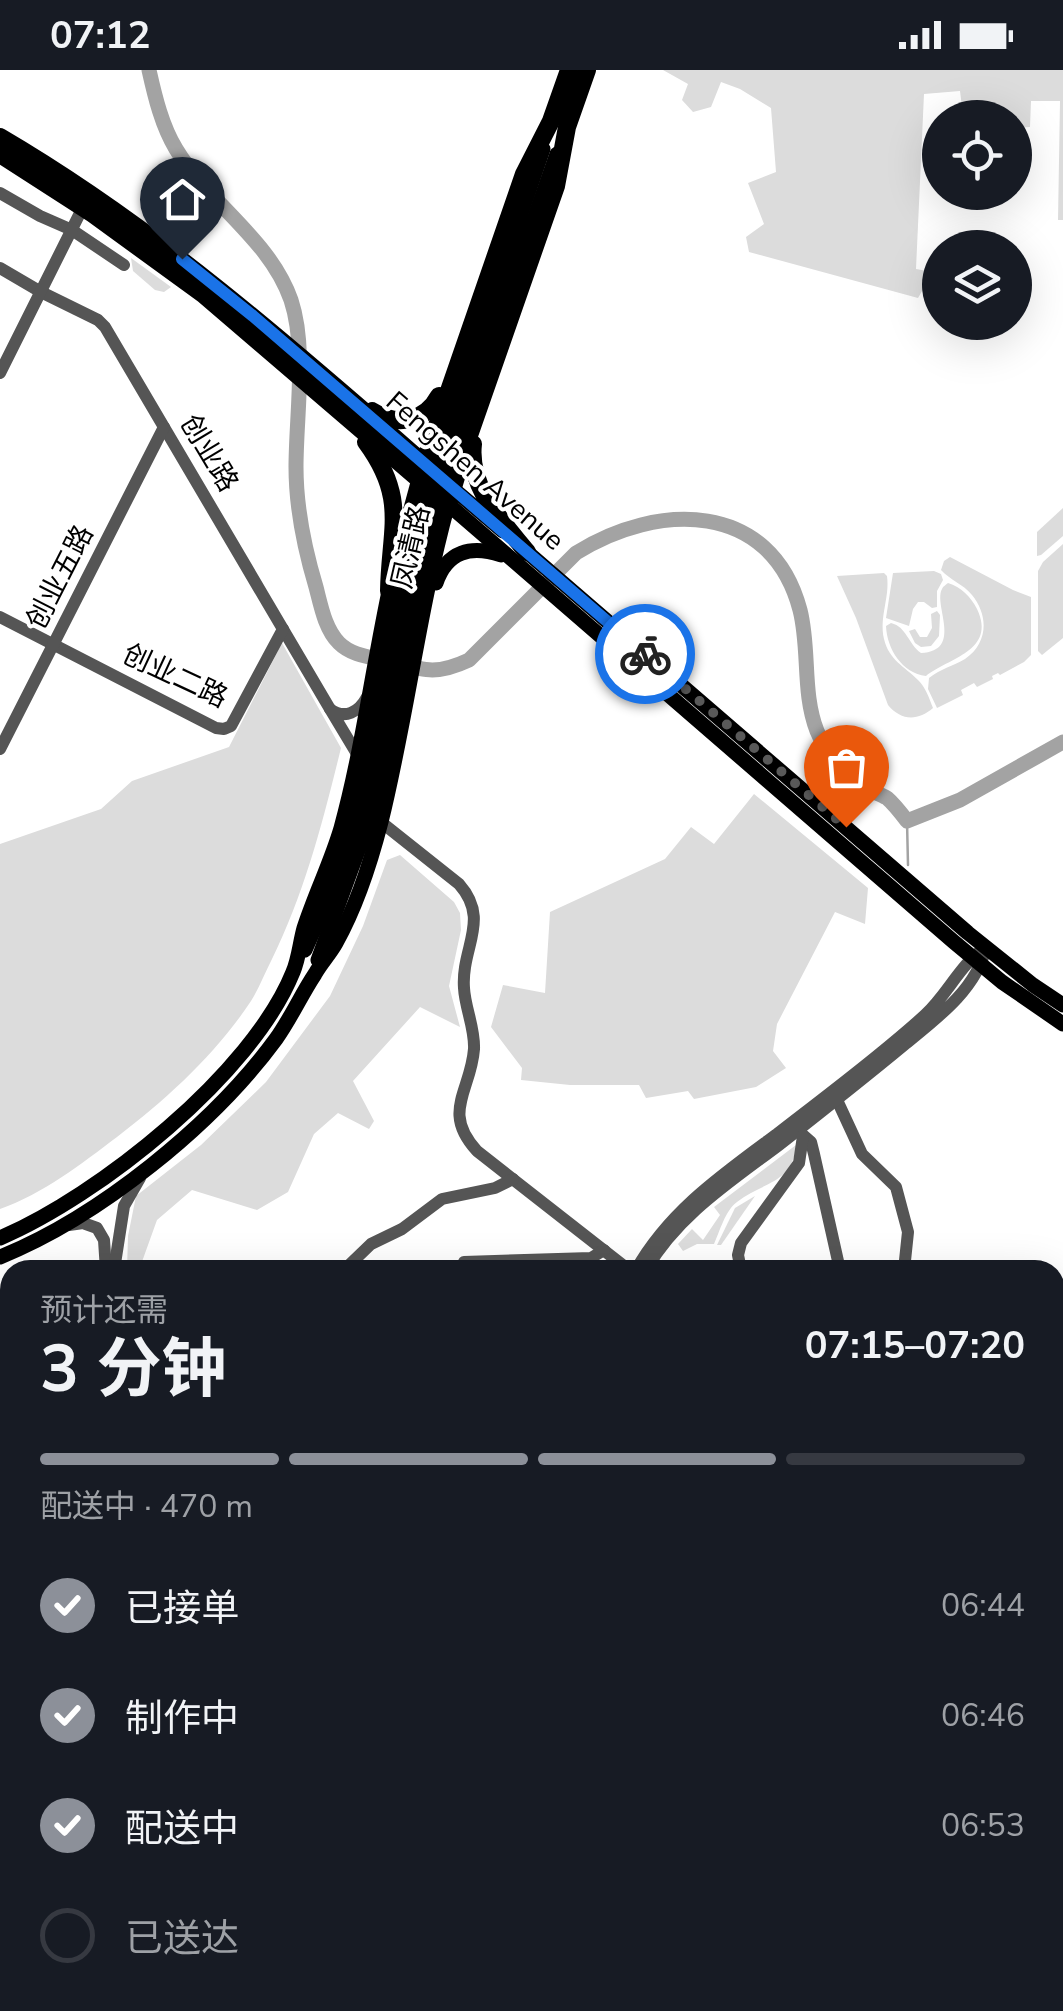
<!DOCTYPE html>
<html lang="zh">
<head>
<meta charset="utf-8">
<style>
  body { margin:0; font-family:"Nunito Sans","Noto Sans SC",sans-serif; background:#242831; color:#f1f3f6; height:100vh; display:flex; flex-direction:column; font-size:38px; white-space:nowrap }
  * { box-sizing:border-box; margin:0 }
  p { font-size:32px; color:#9ea1a6 }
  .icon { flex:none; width:55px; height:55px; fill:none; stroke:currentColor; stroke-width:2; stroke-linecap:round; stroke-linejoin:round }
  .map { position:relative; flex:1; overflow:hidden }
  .panel { position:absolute; left:0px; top:1190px; width:1065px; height:752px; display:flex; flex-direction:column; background:#171b24; border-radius:30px 30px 0 0; box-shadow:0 10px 40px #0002 }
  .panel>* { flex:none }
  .tools { position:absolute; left:922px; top:30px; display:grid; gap:20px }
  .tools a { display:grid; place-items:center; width:110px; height:110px; border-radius:50%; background:#171b24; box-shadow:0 10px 40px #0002; font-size:50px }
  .pin { position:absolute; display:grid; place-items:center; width:85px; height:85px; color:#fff; margin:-102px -42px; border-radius:50% 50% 50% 0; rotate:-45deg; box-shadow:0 0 10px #0007 }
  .pin .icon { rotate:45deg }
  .courier { position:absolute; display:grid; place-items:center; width:100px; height:100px; margin:-50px; border:8px solid #1a73e8; border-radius:50%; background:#fff; color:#222; box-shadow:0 2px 12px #0007 }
  .headline em { font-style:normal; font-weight:700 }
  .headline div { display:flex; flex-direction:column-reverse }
  .headline { display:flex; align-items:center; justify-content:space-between; height:170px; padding:0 40px }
  h1 { font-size:65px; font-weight:700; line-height:75px }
  .bar { display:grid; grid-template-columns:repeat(4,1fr); gap:15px 10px; align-content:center; height:120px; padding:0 40px }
  .bar i { height:12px; border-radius:8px; background:#363941 }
  .bar .active { background:#8c9099 }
  .bar p { grid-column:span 4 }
  ol { padding:0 40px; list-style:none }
  li { display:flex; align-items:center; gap:30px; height:110px }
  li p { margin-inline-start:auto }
  li .icon { padding:10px; border-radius:50%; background:#8c9099; color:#fff; stroke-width:4 }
  li:last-child { color:#9ea1a6 }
  li i { width:55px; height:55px; border:5px solid #363941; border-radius:50% }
  .status { display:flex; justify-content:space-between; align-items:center; height:70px; padding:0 50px; background:#171b24; direction:ltr }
  .status svg { height:28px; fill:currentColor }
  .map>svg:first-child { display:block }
  .green { fill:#dcdcdc }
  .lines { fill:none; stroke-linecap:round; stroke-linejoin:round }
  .stream { stroke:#a3a3a3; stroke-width:2.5 }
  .river { stroke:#a3a3a3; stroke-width:15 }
  .minor { stroke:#555; stroke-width:12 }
  .major { stroke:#000; stroke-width:15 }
  .highway { stroke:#000; stroke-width:18 }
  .done { stroke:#595959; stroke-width:10; stroke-dasharray:0 18 }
  .route { stroke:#1a73e8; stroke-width:12 }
  .labels { text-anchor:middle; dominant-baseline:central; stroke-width:8; stroke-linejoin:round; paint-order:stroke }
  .street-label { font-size:28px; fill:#000; stroke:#fff }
</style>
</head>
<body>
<div class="status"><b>07:12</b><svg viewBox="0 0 49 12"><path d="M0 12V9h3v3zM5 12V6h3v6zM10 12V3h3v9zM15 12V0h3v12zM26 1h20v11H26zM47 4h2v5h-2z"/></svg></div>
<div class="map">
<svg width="1063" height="1941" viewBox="0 0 1063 1941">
  <rect width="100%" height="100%" fill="#fff"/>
  <g class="green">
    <polygon points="663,0 1063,0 1063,150 1058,150 1060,31 1031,31 1030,57 1015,58 1015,48 1002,47 1001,36 962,37 960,21 924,24 916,199 933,202 918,228 749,182 746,167 764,154 748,113 776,102 771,38 740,19 721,12 711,37 693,42 682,30 688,14"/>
    <polygon points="131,188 171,217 164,222 155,220 133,201"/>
    <polygon points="1063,438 1063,466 1041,485 1037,486 1037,462"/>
    <polygon points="1063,474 1063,568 1042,585 1038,581 1038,501 1043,492"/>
    <path d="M950,487L1013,520L1031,527V585L1024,592L1000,605L998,603L992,606L993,609L977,617L974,613L961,620L963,625L937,638L928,619L929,608C940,599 953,596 965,589C988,573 989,546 972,525C963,514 950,510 941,500L944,491Z"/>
    <polygon points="934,501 941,504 943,510 937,521 937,537 932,538 924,532 918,532 913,539 909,556 886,548 893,503"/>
    <path d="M884,503L887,506C890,528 879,546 884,569C889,590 904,596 918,610C926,618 929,628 933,638C918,651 901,651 888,635L856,548L837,506Z"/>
    <path d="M948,513C961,517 971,527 977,539C997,581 948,588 926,606C902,603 887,579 886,556L891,553C907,557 908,574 921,583C964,581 933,535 942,519C943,516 946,515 948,513Z"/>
    <polygon points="937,541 940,545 939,566 931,576 921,577 915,573 909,561 915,559 920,567 927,567 932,558 931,544"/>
    <path d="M282,573L341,678C323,751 305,822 272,889C265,903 259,918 251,931C216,984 168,1028 117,1067C81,1094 43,1124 0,1139V774L101,739L132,711L229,677Z"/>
    <polygon points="754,724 868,818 865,854 835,842 777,954 773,981 786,998 756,1017 694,1029 688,1021 646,1028 639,1015 570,1015 521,1010 522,998 491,957 503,915 545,923 550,842 665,789 691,757 714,774"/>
    <polygon points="400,785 454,832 460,843 461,860 449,916 460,957 420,937 353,1011 374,1051 369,1059 338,1043 314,1064 288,1122 257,1140 192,1120 157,1150 139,1200 127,1200 128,1166 136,1126 201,1075 266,1012 330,926 363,856 387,790"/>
    <path d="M796,1075C793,1114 762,1112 737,1132C725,1141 720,1161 714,1174H697L683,1181L678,1174L692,1159L703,1170L720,1145L714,1137Z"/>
    <polygon points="755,1126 721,1175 717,1175 735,1138"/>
    <polygon points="0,1479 10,1483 10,1902 0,1892"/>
    <polygon points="41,1933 212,1933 214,1941 49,1941"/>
  </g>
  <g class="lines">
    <polyline class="stream" points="907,751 908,795"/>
    <path class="river" d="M149,0C155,27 162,56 176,79C209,134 269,168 291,230C307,278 296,346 296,397C296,439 304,477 316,517C321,536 325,559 339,573C352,586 371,587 388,591C423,600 435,606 469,590L576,483C657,432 771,430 800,540C810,579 802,623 817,661C827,685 844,704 866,718C873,722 880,724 887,728C894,734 901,743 907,751L960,730L1063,672"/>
    <g class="minor">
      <polyline points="0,123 40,146 72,160 124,195"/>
      <polyline points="0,198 41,222 98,250 105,257 330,639"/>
      <polyline points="0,303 83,137"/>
      <polyline points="0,547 216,658 224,659 231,656 283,559"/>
      <polyline points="0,679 164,357"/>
      <path d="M357,684L330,639C345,650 359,642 367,627"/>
      <path d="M381,752L459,814C491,850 461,877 464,918C465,938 475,958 474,979C471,1021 441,1042 477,1081L629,1200"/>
      <polyline points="837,1030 862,1084 896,1117 908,1162 904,1200"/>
      <polyline points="803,1065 811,1072 814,1084 840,1200"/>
      <polyline points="69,1155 83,1153 97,1158 104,1170 106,1200"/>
      <polyline points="114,1200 124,1136 140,1108"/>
      <polyline points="344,1200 371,1174 402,1159 442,1129 495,1118 513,1109"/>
      <polyline points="464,1200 464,1192 591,1188 604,1180"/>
      <path d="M636,1200C669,1141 723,1104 777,1064C827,1025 879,987 925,945C948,924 960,894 986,877C977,919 936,949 904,975C863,1009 821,1042 779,1075C730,1112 677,1146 646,1200"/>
      <polyline points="741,1200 738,1185 741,1173 799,1093 803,1066"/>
      <polyline points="1055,1388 1063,1357"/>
      <polyline points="1055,1427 1063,1396"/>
      <polyline points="1055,1612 1063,1611"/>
      <polyline points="1055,1793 1063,1799"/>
      <polyline points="1055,1899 1063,1930"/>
      <polyline points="218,1932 220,1941"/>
      <polyline points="229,1932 231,1941"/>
      <polyline points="393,1932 400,1941"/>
      <polyline points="673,1932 674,1941"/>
      <polyline points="688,1932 689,1941"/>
      <polyline points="1054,1932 1056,1941"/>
      <polyline points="305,1941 309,1932"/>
      <polyline points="316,1941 319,1932"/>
    </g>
    <g class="major">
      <polyline points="452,418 503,461"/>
      <polyline points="520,476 968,863 1033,915 1063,935"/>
      <polyline points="397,490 419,409"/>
      <path d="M436,513C447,481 471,475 501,485"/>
      <polyline points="305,880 330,824 356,745 412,480 436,392 543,79"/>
      <polyline points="318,890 366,759 414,527 447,395 557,84"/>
      <path d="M0,1168C99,1126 252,1004 293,902C299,888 300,872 304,858C315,824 331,792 341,758C363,678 373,594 391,512"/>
      <path d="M0,1187C99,1147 213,1055 276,969C291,948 301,925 315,904C321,893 330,884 336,873C355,839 371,791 381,752C407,647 419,539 448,434L954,872L1002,912L1063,954"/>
    </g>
    <g class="highway">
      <path d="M0,67C166,164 308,293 452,418"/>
      <polyline points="0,84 93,144 203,224 448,434 466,374 556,116 567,57 587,0"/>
      <path d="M372,341C397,357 425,352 439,326"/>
      <path d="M366,372C408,429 390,459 389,521"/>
      <path d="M473,374C468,417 501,450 527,482"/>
      <polyline points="421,402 524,104 551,51 569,0"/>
    </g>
  </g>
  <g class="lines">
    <polyline class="done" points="645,584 846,757"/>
    <polyline class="route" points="182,189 253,246 645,584"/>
  </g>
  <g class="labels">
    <g class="street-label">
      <text transform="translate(209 383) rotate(59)">创业路</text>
      <text transform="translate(475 401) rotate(41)">Fengshen Avenue</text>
      <text transform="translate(411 477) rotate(-77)">凤清路</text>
      <text transform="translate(60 507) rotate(-63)">创业五路</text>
      <text transform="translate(175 606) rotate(25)">创业二路</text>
    </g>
  </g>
</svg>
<div class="tools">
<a><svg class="icon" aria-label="locate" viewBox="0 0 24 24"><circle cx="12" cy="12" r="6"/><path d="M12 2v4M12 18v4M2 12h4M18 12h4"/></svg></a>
<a><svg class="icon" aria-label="layers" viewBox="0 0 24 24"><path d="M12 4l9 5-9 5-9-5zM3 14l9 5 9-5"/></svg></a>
</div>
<div class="pin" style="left:846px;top:757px;background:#ea580c"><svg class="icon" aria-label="bag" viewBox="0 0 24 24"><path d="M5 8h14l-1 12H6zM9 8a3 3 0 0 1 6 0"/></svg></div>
<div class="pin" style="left:182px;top:189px;background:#1f2937"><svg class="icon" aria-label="home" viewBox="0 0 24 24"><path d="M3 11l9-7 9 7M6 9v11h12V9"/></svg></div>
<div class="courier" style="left:645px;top:584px"><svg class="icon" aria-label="bike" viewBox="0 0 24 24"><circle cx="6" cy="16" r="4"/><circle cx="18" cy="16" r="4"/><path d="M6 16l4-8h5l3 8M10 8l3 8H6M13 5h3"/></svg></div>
<section class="panel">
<div class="headline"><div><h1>3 分钟</h1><p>预计还需</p></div><em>07:15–07:20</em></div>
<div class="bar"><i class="active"></i><i class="active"></i><i class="active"></i><i></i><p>配送中 · 470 m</p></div>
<ol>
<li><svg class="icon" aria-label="check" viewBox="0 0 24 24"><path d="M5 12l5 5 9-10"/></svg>已接单<p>06:44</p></li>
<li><svg class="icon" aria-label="check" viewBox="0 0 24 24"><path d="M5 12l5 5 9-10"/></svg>制作中<p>06:46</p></li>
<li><svg class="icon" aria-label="check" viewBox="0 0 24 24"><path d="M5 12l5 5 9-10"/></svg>配送中<p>06:53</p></li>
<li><i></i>已送达</li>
</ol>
</section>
</div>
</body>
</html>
